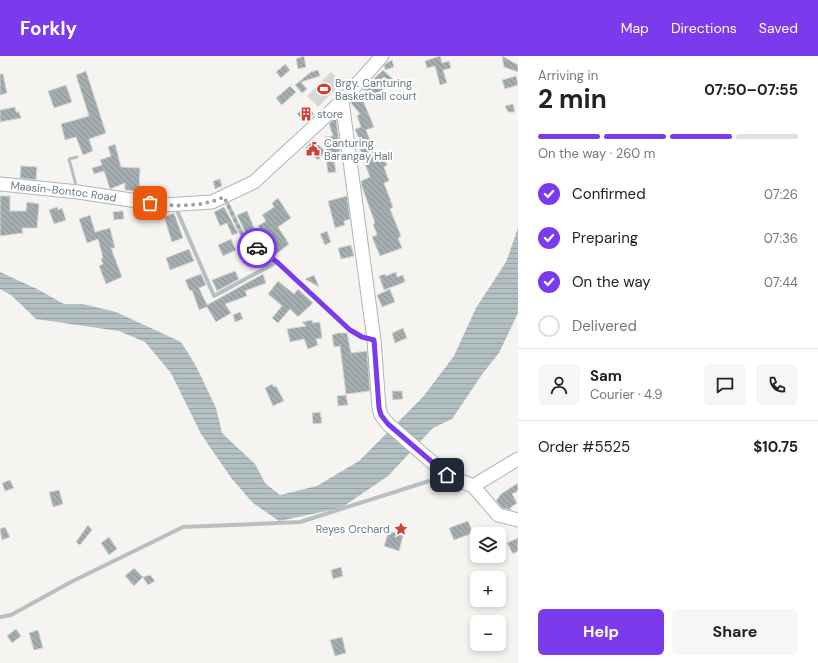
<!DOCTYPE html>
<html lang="en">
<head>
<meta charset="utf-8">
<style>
  body { margin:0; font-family:"DM Sans",sans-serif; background:#f6f6f6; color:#222; height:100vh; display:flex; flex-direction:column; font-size:15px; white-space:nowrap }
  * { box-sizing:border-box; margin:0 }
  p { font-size:13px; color:#767676 }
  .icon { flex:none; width:22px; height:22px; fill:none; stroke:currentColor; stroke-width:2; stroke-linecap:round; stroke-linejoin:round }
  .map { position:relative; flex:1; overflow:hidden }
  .details { display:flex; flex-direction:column; background:#fff; width:300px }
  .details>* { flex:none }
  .tools { position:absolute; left:470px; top:471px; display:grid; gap:8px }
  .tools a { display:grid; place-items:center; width:36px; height:36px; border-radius:6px; background:#fff; box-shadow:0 2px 6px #0003; font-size:20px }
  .pin { position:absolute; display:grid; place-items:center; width:34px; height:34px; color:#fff; margin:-17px; border-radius:8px; box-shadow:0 2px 6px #0006 }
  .courier { position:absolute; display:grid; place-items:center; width:40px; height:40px; margin:-20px; border:3px solid #7c3aed; border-radius:50%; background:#fff; color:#222; box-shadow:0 1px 5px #0007 }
  .summary em { font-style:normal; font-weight:700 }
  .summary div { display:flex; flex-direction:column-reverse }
  .summary { display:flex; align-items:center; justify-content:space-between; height:68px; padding:0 20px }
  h1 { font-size:26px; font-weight:700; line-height:30px }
  .bar { display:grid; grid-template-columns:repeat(4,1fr); gap:6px 4px; align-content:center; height:48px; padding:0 20px }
  .bar i { height:5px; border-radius:3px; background:#e0e0e0 }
  .bar .current { background:#7c3aed }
  .bar p { grid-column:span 4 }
  .line { display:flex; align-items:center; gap:10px; padding:0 20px; border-top:1px solid #e0e0e0 }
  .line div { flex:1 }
  .round { display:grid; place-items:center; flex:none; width:42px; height:42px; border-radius:6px; background:#f6f6f6 }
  ol { padding:0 20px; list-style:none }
  li { display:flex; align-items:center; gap:12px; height:44px }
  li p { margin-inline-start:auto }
  li .icon { padding:4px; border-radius:50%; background:#7c3aed; color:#fff; stroke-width:4 }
  li:last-child { color:#767676 }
  li i { width:22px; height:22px; border:2px solid #e0e0e0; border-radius:50% }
  .primary-button { display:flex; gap:8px; margin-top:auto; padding:8px 20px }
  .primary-button a { flex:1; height:46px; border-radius:6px; background:#7c3aed; color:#fff; font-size:16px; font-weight:700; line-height:46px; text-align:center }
  .primary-button a+a { background:#f6f6f6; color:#222 }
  header { display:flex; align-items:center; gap:24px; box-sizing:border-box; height:56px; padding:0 20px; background:#7c3aed; color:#fff }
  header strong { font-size:19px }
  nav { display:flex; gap:22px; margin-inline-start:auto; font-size:14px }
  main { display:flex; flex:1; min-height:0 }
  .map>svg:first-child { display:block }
  .garden { fill:#d5d9d1 }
  .water { fill:url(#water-rules) }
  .building { fill:url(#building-back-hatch); stroke:#d6d6d4 }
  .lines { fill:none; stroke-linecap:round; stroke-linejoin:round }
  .secondary-casing { stroke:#aeb5b8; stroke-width:15 }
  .lane { stroke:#b9bfc1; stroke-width:3 }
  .street { stroke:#b9bfc1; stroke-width:4 }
  .secondary { stroke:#fff; stroke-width:13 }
  .done { stroke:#98a4a8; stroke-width:4; stroke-dasharray:0 7.2 }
  .route { stroke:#7c3aed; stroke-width:5 }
  .labels { text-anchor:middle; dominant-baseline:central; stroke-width:4; stroke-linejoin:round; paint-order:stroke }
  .poi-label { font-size:11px; fill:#667980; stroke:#fff; text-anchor:start }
  .street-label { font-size:11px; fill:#667980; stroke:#fff }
</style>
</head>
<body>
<header>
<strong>Forkly</strong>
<nav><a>Map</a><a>Directions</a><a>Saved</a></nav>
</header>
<main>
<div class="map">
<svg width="518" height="607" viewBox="0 0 518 607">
  <defs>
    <pattern id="water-rules" width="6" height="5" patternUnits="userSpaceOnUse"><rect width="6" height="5" fill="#b4c1c4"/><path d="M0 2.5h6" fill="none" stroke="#96a2a4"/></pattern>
    <pattern id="building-back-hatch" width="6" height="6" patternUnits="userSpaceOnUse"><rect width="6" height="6" fill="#a4adb0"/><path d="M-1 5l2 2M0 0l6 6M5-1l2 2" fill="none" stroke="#899294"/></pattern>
  </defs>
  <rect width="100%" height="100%" fill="#f5f4f1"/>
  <polygon class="garden" points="331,16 342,27 318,51 307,40"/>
  <polygon class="water" points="518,172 518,257 499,297 483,317 452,363 433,372 388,420 341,452 279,465 253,447 232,423 201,378 171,317 145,286 119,275 36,263 11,239 0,233 0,216 37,233 64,248 83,248 116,256 181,286 196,310 216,352 222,377 255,408 265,427 280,439 317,430 359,405 423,341 454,300 476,252 506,206"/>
  <g class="building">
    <polygon points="304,0 306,11 298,13 296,3"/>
    <polygon points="440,0 442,7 449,5 451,12 443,14 447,27 440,29 435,10 427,12 425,5"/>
    <polygon points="502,0 518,9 518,16 504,11"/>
    <polygon points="392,4 394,11 385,14 384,9"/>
    <polygon points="285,8 290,14 281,22 276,16"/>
    <polygon points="318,14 320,20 301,26 307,33 302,37 295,29 311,16"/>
    <polygon points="383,14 393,23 373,43 363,33"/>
    <polygon points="86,15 106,77 89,83 93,95 83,99 76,81 65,84 61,68 89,60 76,19"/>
    <polygon points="0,18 3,18 7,37 0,39"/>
    <polygon points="516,20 518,29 505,33 502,24"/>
    <polygon points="66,29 72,46 54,52 48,35"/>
    <polygon points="290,30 296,36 282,49 276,42"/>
    <polygon points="360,37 374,71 366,74 376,100 378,99 379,102 383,100 387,109 384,111 389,125 384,127 393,151 390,153 401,180 398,182 402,192 380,200 372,181 377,179 373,168 375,167 362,131 361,125 370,121 363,103 359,105 357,100 357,97 361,96 356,85 359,83 355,73 361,71 357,60 360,58 351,47"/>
    <polygon points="513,48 515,56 508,56 505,50"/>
    <polygon points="306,50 314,58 305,66 297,58"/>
    <polygon points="15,51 16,56 19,56 21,62 0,66 0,54"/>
    <polygon points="336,61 340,96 333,97 336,116 328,117 325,96 318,104 305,93 313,84 327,97 325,81 333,80 329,68"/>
    <polygon points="115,88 121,111 140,112 139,135 125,134 125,127 110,133 104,115 94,118 92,112 102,109 100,104 111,100 108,91"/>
    <polygon points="21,110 37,111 36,124 20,122"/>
    <polygon points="220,123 222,130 215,133 213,125"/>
    <polygon points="0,140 10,140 10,155 26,155 27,146 39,148 37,172 22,172 23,177 0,180"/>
    <polygon points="347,140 350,163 344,165 345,169 335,172 328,145"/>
    <polygon points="278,142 291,162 278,171 289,188 275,199 267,191 270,188 258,170 266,165 262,159 274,151 272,147"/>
    <polygon points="57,151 58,154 62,152 66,164 54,168 49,154"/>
    <polygon points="224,151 238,177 232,179 227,167 220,170 214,156"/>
    <polygon points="123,155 124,163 114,164 113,156"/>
    <polygon points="247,155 255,174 246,178 237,159"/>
    <polygon points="174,157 183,182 172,186 164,161"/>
    <polygon points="90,159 95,176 110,172 115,192 111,192 122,221 106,228 99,210 103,208 101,203 103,202 98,183 87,187 79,163"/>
    <polygon points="327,175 331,186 325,189 320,178"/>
    <polygon points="231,183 236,194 223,200 218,189"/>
    <polygon points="351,189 354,200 341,203 338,192"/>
    <polygon points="189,193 194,205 170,214 166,202"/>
    <polygon points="235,215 239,223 217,235 212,224"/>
    <polygon points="396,216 397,221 403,219 405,226 384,234 379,220 385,218 386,220"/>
    <polygon points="201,218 206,229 199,232 207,249 263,218 266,227 245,235 247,240 225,248 231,257 216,266 207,251 199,254 192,234 190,235 185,224"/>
    <polygon points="314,219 319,231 305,223"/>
    <polygon points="278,225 294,238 298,233 313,247 298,261 290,253 278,267 272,262 282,250 268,238"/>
    <polygon points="390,233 395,246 382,251 377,239"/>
    <polygon points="240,256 243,263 235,266 233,259"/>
    <polygon points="312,264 313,267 320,266 322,282 316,283 318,289 308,293 304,283 290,286 287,273 306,270 302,266"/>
    <polygon points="403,272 407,282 395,287 392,277"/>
    <polygon points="338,277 347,277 351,297 367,295 370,335 346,338 340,290 334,291 332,279"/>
    <polygon points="272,328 274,331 276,330 284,345 273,350 265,332"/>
    <polygon points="392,335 402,335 403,343 393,344"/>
    <polygon points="346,339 348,349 338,350 337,340"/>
    <polygon points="320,356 322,367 313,368 312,357"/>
    <polygon points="10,424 14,432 5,435 2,427"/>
    <polygon points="518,427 518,435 512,438 517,447 510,452 512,454 502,452 496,445 501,438"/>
    <polygon points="59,434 63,448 53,451 49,436"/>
    <polygon points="468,465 473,477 454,484 449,472"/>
    <polygon points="88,469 92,474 80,489 76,486"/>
    <polygon points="5,471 10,481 2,484 0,473"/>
    <polygon points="389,475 403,480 399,495 384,490"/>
    <polygon points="109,481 117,493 109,499 101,487"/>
    <polygon points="518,482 518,495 513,498 507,487"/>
    <polygon points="341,511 343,520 333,523 331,514"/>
    <polygon points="134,512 143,521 134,530 125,520"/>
    <polygon points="150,519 155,525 148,529 143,521"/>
    <polygon points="16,573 21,580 12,587 7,580"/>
    <polygon points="38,574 43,592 34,594 29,577"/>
    <polygon points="342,581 346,597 335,600 330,584"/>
  </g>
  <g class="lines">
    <g class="secondary-casing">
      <g id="secondary">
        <polyline points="342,45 374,284 379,352 381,359 388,368 447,419 473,430 518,403"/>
        <path id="s1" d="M0,128L78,136L164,149L212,146L254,126L342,45L382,0"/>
        <polyline points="473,430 498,459 518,464"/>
      </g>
    </g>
    <polyline class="lane" points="77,101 69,103 77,133"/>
    <g class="street">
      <polyline points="224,141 243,180 277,206 350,274 362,281 371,284"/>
      <polyline points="175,150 214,240 277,206"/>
      <polyline points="0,561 11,559 71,526 183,471 300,466 445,420"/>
    </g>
    <use href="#secondary" class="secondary"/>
  </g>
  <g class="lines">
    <path class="done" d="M150,147C174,151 202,151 224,141L243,180L257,192"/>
    <polyline class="route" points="257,192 277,206 350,274 362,281 374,284 379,352 381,359 388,368 447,419"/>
  </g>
  <defs>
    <g id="stadium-bare" transform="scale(1.08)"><path d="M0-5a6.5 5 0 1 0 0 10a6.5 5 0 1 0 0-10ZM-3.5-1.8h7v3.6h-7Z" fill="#d23f34" stroke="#fff" stroke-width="2.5" paint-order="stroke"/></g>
    <g id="building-bare" transform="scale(1.08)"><path d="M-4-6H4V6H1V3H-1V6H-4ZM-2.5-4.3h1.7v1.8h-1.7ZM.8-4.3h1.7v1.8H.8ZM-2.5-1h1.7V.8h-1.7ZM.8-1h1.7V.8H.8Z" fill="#d23f34" stroke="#fff" stroke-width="2.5" paint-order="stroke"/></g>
    <g id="civic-bare" transform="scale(1.08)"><path d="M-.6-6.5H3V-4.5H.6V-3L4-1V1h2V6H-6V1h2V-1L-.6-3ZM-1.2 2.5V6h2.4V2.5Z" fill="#d23f34" stroke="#fff" stroke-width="2.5" paint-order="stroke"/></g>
    <g id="sight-bare" transform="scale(1.08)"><path d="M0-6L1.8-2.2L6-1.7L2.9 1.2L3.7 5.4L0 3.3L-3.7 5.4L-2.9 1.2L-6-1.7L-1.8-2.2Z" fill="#d23f34" stroke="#fff" stroke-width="2.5" paint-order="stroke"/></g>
  </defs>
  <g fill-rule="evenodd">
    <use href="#stadium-bare" x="324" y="33"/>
    <use href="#building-bare" x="306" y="58"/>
    <use href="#civic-bare" x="313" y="93"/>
    <use href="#sight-bare" x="401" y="473"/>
  </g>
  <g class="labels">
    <g class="poi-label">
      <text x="335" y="27">Brgy. Canturing<tspan x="335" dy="13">Basketball court</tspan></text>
      <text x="317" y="58">store</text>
      <text x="324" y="87">Canturing<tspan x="324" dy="13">Barangay Hall</tspan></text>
      <text x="390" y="473" text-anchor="end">Reyes Orchard</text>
    </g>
    <g class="street-label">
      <text stroke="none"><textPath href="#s1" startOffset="64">Maasin-Bontoc Road</textPath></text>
    </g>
  </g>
</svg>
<div class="tools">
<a><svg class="icon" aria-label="layers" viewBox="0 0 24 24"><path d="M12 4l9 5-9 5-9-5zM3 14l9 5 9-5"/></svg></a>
<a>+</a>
<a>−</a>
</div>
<div class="pin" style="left:150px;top:147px;background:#ea580c"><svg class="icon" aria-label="bag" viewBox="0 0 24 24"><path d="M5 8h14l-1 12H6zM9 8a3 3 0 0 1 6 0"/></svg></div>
<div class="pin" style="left:447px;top:419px;background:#1f2937"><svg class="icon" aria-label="home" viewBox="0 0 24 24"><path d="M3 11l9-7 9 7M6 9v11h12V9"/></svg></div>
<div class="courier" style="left:257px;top:192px"><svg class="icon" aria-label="car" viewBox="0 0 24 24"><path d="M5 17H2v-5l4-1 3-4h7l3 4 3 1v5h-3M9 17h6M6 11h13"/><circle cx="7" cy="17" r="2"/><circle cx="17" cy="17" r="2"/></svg></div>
</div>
<section class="details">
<div class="summary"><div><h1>2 min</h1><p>Arriving in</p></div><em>07:50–07:55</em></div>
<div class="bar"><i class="current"></i><i class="current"></i><i class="current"></i><i></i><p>On the way · 260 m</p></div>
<ol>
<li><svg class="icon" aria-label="check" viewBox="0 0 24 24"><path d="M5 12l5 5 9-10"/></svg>Confirmed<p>07:26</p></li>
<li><svg class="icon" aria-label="check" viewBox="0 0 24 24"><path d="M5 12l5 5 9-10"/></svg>Preparing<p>07:36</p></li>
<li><svg class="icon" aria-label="check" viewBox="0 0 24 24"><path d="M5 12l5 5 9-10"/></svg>On the way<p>07:44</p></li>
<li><i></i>Delivered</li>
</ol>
<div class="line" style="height:72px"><a class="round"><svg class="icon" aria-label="person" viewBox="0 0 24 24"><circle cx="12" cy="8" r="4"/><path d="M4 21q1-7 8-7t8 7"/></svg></a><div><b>Sam</b><p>Courier · 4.9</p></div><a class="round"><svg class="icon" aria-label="chat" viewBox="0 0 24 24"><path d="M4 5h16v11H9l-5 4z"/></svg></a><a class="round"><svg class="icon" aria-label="phone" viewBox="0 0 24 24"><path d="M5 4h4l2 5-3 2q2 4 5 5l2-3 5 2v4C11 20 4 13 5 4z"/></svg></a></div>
<div class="line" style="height:52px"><div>Order #5525</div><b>$10.75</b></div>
<div class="primary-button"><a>Help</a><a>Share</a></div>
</section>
</main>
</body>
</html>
